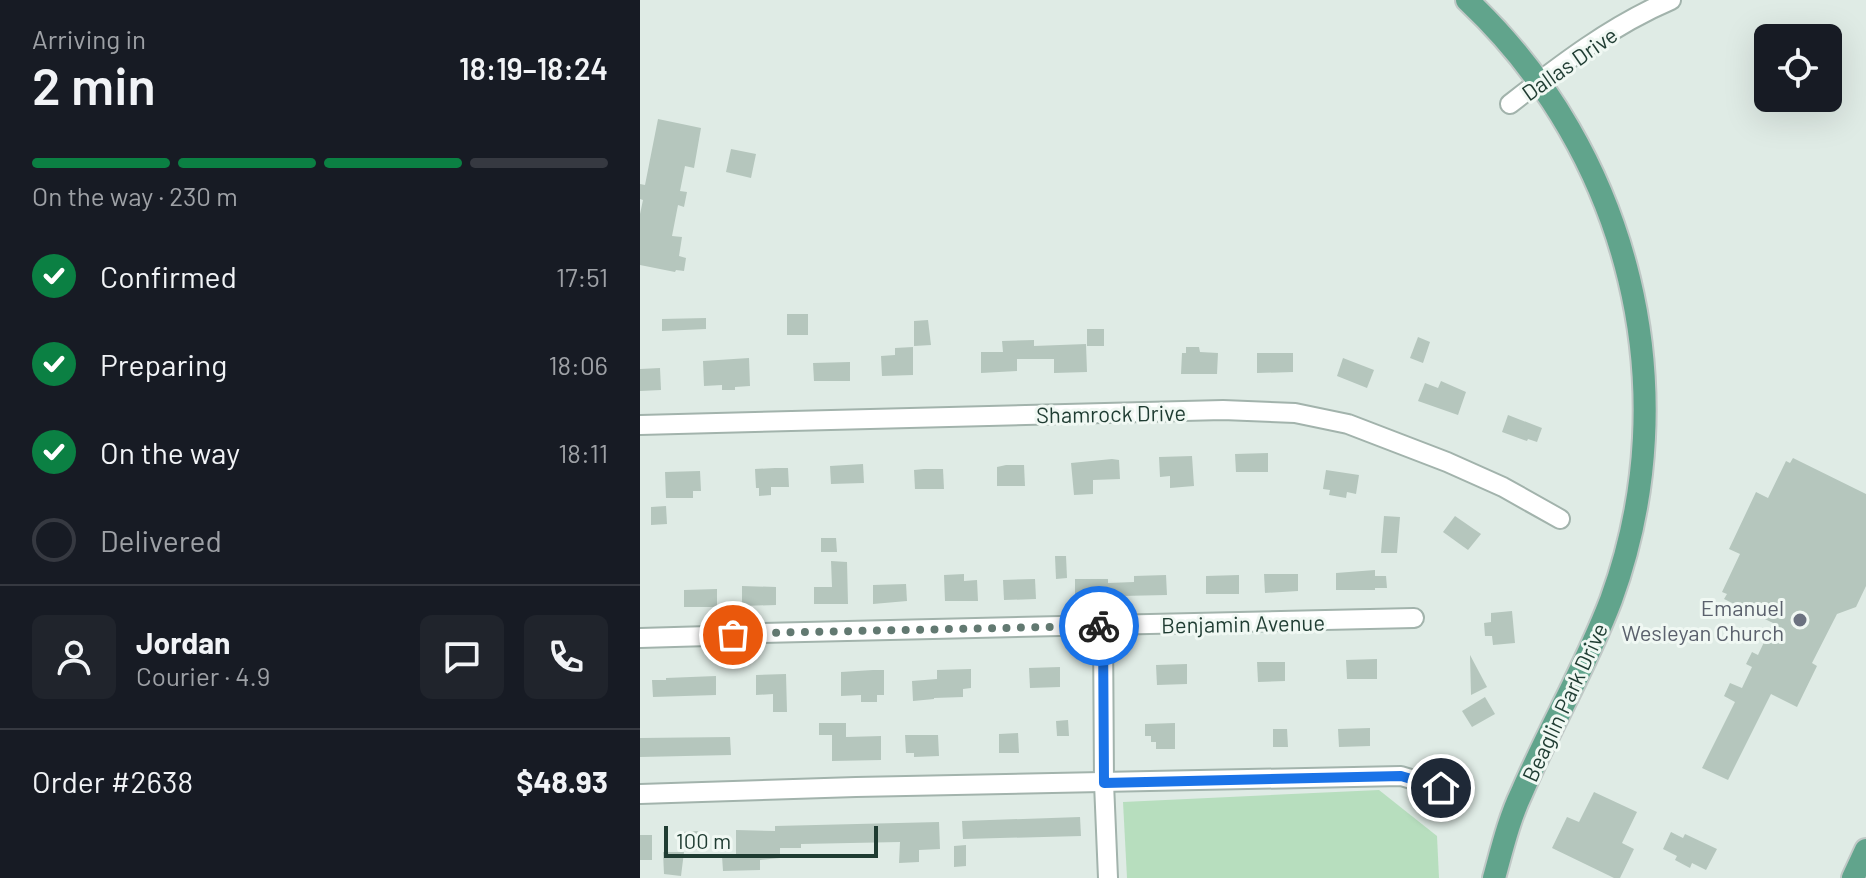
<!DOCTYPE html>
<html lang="en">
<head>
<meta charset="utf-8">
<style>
  body { margin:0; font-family:Barlow,sans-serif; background:#20242c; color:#f1f3f6; height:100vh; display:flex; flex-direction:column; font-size:30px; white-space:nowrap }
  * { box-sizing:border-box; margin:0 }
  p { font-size:26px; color:#9ea1a6 }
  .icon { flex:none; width:44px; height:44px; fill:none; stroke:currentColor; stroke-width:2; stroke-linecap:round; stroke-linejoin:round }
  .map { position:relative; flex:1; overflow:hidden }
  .panel { display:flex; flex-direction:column; background:#171b24; width:640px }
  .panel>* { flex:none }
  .tools { position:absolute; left:1114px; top:24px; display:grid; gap:16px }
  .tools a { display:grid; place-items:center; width:88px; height:88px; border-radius:12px; background:#171b24; box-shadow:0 8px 32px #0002; font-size:40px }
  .scale { position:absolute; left:24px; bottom:20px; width:214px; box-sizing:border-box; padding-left:8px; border:4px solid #1f3c32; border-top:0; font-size:22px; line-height:28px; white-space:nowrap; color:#1f3c32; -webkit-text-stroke:6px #f0f8f3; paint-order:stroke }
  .pin { position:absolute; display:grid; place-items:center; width:68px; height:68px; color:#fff; margin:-34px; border:4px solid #fff; border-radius:50%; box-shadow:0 2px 8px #0007 }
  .courier { position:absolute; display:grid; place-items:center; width:80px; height:80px; margin:-40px; border:6px solid #1a73e8; border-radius:50%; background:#fff; color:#222; box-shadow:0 2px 10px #0007 }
  .overview em { font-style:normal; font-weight:600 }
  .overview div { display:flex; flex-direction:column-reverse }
  .overview { display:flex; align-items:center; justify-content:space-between; height:136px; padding:0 32px }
  h1 { font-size:52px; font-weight:600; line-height:60px }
  .bar { display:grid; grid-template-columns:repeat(4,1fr); gap:12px 8px; align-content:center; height:96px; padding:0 32px }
  .bar i { height:10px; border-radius:6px; background:#363941 }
  .bar .on { background:#0b8043 }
  .bar p { grid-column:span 4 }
  .line { display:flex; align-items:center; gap:20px; padding:0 32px; border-top:2px solid #363941 }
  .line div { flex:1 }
  .round { display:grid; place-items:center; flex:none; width:84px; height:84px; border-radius:12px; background:#20242c }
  ol { padding:0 32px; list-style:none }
  li { display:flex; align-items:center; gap:24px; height:88px }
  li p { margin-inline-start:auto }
  li .icon { padding:8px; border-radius:50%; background:#0b8043; color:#fff; stroke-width:4 }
  li:last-child { color:#9ea1a6 }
  li i { width:44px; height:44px; border:4px solid #363941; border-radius:50% }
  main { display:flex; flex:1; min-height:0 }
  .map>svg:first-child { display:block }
  .green { fill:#b7debe }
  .building { fill:#b5c6bd }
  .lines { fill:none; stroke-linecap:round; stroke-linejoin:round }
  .minor-casing { stroke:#a2b3ac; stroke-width:22 }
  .major-casing { stroke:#c0c8c6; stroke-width:26 }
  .minor { stroke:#fff; stroke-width:18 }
  .major { stroke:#61a48c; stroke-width:22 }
  .done { stroke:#627971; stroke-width:8; stroke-dasharray:0 14.4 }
  .route { stroke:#1a73e8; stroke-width:10 }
  .worship-dot { fill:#6b7280; stroke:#f0f8f3; stroke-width:3 }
  .labels { text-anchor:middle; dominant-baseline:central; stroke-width:6; stroke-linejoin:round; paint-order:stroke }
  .street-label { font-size:22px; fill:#1f3c32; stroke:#f0f8f3 }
  .worship-label { font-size:22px; fill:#5b616d; stroke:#f0f8f3; text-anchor:end }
</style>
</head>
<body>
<main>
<section class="panel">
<div class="overview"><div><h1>2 min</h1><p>Arriving in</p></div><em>18:19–18:24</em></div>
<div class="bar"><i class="on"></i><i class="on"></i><i class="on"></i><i></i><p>On the way · 230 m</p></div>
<ol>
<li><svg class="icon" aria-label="check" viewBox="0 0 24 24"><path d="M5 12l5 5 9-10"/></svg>Confirmed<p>17:51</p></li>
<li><svg class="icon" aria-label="check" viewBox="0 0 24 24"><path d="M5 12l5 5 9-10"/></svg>Preparing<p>18:06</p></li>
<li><svg class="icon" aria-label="check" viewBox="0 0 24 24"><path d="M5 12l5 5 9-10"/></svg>On the way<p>18:11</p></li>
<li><i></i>Delivered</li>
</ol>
<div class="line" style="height:144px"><a class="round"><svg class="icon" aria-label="person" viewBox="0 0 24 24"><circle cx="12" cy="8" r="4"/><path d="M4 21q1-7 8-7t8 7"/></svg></a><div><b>Jordan</b><p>Courier · 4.9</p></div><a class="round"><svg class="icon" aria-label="chat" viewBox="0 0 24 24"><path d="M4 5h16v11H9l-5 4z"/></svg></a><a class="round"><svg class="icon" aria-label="phone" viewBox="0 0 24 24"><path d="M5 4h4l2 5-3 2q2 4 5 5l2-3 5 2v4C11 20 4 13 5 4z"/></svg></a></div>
<div class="line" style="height:104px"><div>Order #2638</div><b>$48.93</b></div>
</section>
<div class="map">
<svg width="1226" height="878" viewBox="0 0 1226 878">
  <rect width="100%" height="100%" fill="#dfebe5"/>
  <polygon class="green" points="739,790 797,836 799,878 487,878 483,802"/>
  <g class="building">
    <polygon points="18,119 61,128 54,168 45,166 40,191 47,192 44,207 38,205 32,236 42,237 39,256 46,258 44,271 36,270 35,272 0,265 0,214 3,200 0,199 0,184 5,185"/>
    <polygon points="91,149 116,154 111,178 86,172"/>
    <rect x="147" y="314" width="21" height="21"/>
    <polygon points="66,318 66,329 22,331 22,319"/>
    <polygon points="288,320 291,345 274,346 274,321"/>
    <rect x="447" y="329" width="17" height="17"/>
    <polygon points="778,337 790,342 783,363 770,358"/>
    <polygon points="394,340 394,346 446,344 447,372 414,373 414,359 377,359 377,371 341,373 341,352 363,352 362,341"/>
    <polygon points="273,347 273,375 242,376 241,356 255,355 255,348"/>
    <polygon points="546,347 559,347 560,352 578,353 577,374 541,374 542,353 546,353"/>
    <polygon points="617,353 653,353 653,372 617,373"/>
    <polygon points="109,358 110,386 95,387 95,390 82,390 82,385 64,386 63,361"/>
    <polygon points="703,358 734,370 727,388 697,376"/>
    <polygon points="210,362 210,381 174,381 173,363"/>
    <polygon points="20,368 21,390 0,391 0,369"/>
    <polygon points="801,381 826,392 818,415 778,401 785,383 798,388"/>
    <polygon points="868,415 902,428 897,442 888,439 887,441 862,432"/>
    <polygon points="628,453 628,472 596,472 595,454"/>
    <polygon points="552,456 554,486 530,488 530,476 520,477 519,457"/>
    <polygon points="1153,458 1226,494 1226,586 1216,607 1197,614 1172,663 1177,666 1157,707 1131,694 1088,780 1062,768 1095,702 1084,696 1090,683 1102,688 1112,667 1106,664 1112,652 1118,655 1133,623 1084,599 1087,594 1082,592 1100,554 1089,549 1116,492 1128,498 1146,461 1150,463"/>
    <polygon points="472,459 479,460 480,479 453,480 453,494 434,495 431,463"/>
    <polygon points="223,464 224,483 191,484 190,466"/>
    <polygon points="366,465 384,465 385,486 357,486 357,467"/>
    <polygon points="135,468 148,468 149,487 131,487 131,495 119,496 119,488 116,488 115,469"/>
    <polygon points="284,469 303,469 304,489 275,489 274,470"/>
    <polygon points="686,470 719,475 716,494 707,492 706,498 689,495 690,490 683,489"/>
    <polygon points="60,471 61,491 53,491 53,498 26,498 25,472"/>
    <polygon points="26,506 27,524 11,525 11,507"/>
    <polygon points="744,516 760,517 757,553 741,553"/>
    <polygon points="815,516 841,534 828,550 803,532"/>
    <polygon points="181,538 196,538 197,552 181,552"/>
    <polygon points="415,556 426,556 427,578 416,579"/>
    <polygon points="191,561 207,562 208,604 174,604 174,587 192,587"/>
    <polygon points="735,570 735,576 746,576 747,588 735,588 735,590 696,590 696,573"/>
    <polygon points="324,574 324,581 337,580 338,601 305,601 304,575"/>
    <polygon points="624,574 658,574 658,591 625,593"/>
    <polygon points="526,575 527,595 435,597 435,579 468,579 468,583 494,582 494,576"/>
    <polygon points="599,575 599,594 566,594 566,576"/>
    <polygon points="395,579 396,599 364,600 363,580"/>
    <polygon points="266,584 267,601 233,604 233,585"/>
    <polygon points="102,586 136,587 136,605 102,606"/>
    <polygon points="77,589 77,607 44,607 44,590"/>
    <polygon points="872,611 875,643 853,645 852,636 845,636 844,623 851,622 851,613"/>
    <polygon points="830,655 847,687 831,695"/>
    <polygon points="737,659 737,679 707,679 706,660"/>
    <polygon points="617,662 645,662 645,681 618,682"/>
    <polygon points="547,664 547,684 517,685 516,665"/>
    <polygon points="420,667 420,687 390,688 389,668"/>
    <polygon points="331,669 331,688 323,689 323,697 294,698 294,699 273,701 272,681 297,679 297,670"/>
    <polygon points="233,670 244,670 244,695 237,695 237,702 221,702 221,695 201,696 201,672"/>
    <polygon points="146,674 147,712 133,712 133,694 116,695 116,675"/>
    <polygon points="76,676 76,695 13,697 12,680 26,680 26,678"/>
    <polygon points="845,697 855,714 832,727 822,711"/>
    <polygon points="428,720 429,736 417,736 416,721"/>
    <polygon points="179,723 206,723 206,737 241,736 241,760 192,761 192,735 179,735"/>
    <polygon points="535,723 535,749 516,749 516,742 511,742 511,736 505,736 505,724"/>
    <polygon points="730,728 730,746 699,747 698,729"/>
    <polygon points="633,729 647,729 648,747 633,747"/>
    <polygon points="378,733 379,753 359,753 359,734"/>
    <polygon points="265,735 298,735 299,756 274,757 274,753 266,753"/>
    <polygon points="90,737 91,755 0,757 0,738"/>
    <polygon points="954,792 997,812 982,843 994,849 980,878 974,878 912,848 927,817 939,822"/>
    <polygon points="440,817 441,836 323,839 322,821"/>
    <polygon points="299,822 300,849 279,850 279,862 259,863 260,842 161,844 161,848 140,848 140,858 120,860 120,870 83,871 82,856 96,856 96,830 135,831 135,826"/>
    <polygon points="58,831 57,833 66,833 66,850 43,850 43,832"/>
    <polygon points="1031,832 1043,838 1045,834 1077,849 1066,870 1052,863 1050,868 1035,860 1037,856 1023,849"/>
    <rect x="0" y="835" width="12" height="25"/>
    <polygon points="326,845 326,866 314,867 314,846"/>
    <polygon points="23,852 44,852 41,876 24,874"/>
  </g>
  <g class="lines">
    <g class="minor-casing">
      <g id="minor">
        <path d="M870,104C920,65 972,25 1031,0"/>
        <polyline points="0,425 583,410 655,413 708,424 807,462 863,487 920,519"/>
        <polyline points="463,626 464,783 468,878"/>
        <polyline points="0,638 69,636 118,633 774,618"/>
        <polyline points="0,794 216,787 761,776 801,788"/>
      </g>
    </g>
    <g class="major-casing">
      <g id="major">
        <path d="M827,0C990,153 1048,390 971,600C946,666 910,727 882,792C869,819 862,849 854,878"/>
        <polyline points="1213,878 1226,850"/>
      </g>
    </g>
    <use href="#minor" class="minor"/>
    <use href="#major" class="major"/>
  </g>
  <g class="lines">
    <polyline class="done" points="93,635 118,633 459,626"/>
    <polyline class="route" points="459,626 463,626 464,783 761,776 801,788"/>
  </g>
  <circle class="worship-dot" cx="1160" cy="620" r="8"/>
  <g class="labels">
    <g class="street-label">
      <text transform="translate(929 63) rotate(-35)">Dallas Drive</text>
      <text transform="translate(471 413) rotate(-1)">Shamrock Drive</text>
      <text transform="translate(603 623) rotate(-1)">Benjamin Avenue</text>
      <text transform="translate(924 702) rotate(-65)">Beaglin Park Drive</text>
    </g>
    <g class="worship-label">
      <text x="1144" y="607">Emanuel<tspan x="1144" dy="25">Wesleyan Church</tspan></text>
    </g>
  </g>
</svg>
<div class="tools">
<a><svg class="icon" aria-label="locate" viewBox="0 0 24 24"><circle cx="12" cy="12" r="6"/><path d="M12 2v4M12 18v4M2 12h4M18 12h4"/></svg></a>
</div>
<div class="scale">100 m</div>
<div class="pin" style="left:93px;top:635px;background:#ea580c"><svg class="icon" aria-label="bag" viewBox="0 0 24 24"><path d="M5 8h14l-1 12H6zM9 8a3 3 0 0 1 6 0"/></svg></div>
<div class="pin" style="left:801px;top:788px;background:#1f2937"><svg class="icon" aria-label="home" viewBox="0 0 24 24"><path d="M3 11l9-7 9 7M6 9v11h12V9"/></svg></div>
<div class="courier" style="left:459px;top:626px"><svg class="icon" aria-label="bike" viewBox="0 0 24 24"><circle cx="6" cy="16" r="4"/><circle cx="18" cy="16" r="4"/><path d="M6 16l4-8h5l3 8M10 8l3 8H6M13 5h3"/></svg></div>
</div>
</main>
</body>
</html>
